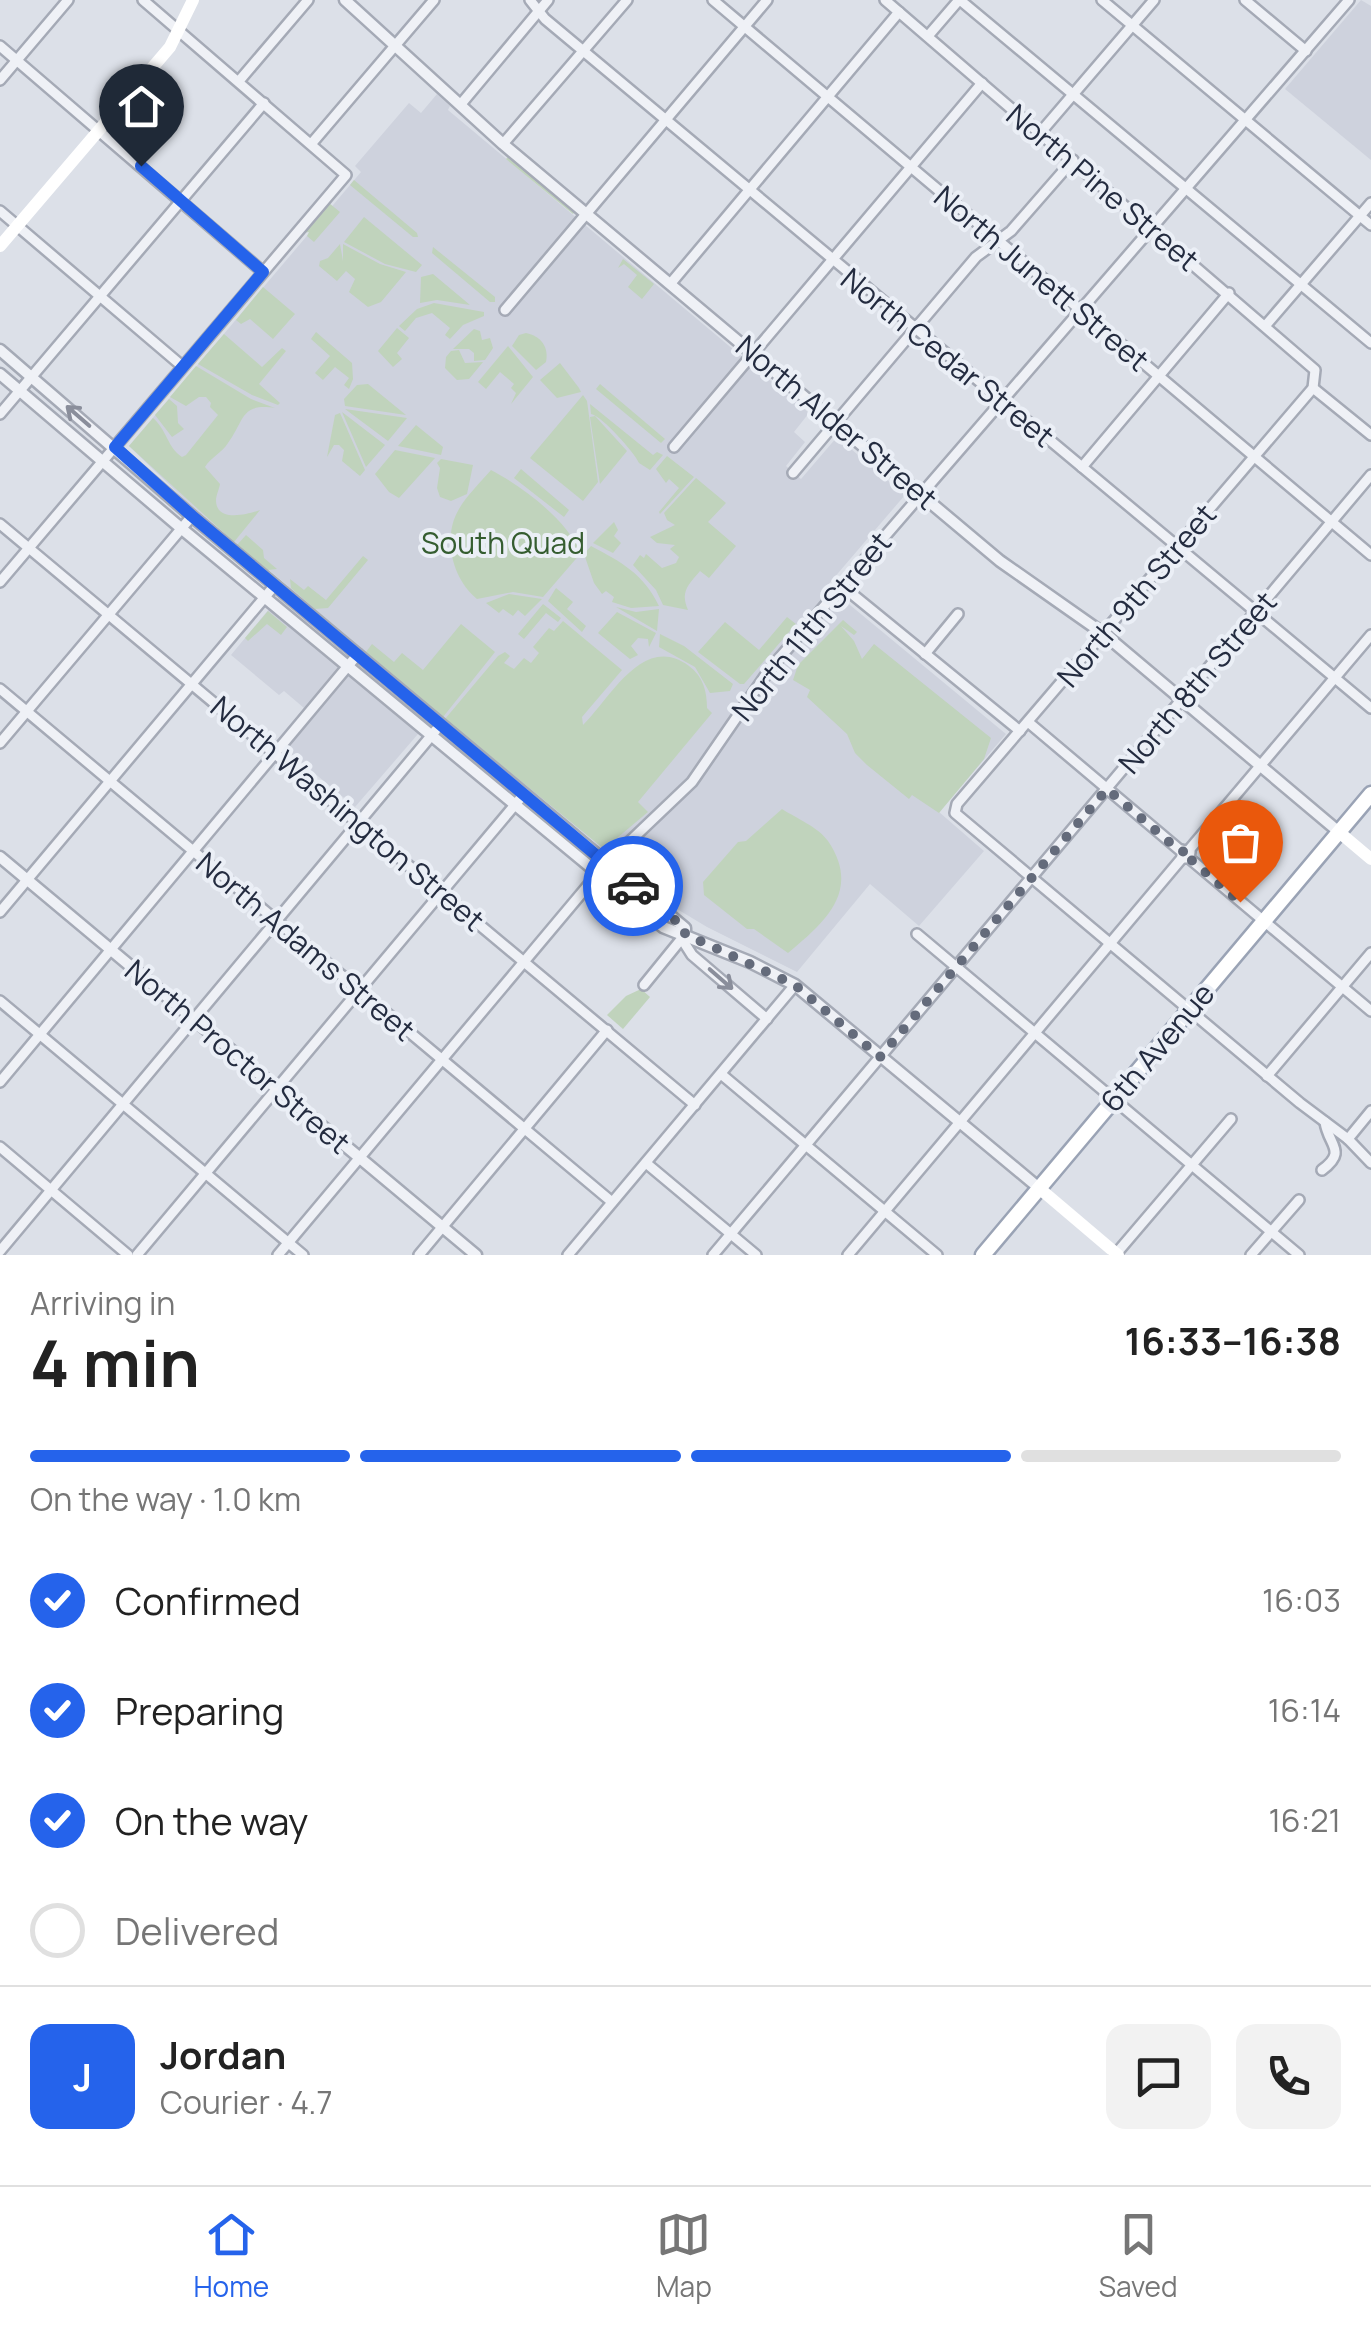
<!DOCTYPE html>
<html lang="en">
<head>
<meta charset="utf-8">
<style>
  body { margin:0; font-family:Manrope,sans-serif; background:#f2f2f2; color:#222; height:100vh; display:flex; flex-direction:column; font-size:38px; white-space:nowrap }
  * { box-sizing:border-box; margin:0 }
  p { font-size:32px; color:#767676 }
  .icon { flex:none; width:55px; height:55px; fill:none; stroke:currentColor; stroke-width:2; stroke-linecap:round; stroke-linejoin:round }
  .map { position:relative; height:1255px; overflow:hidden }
  .drawer { display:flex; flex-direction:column; background:#fff; flex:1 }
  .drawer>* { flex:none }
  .pin { position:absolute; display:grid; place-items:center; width:85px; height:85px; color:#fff; margin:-102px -42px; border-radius:50% 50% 50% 0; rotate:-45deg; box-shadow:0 0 10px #0007 }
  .pin .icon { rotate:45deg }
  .courier { position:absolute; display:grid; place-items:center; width:100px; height:100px; margin:-50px; border:8px solid #2563eb; border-radius:50%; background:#fff; color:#222; box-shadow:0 2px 12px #0007 }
  .head em { font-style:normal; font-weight:700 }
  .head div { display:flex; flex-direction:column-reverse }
  .head { display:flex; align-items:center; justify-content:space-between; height:170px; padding:0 30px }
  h1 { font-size:65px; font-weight:700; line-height:75px }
  .bar { display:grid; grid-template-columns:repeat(4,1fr); gap:15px 10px; align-content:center; height:120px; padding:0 30px }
  .bar i { height:12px; border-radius:8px; background:#e0e0e0 }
  .bar .current { background:#2563eb }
  .bar p { grid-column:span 4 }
  .line { display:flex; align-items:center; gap:25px; padding:0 30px; border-top:2px solid #e0e0e0 }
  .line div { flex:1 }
  .round { display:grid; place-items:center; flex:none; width:105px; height:105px; border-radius:20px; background:#f2f2f2 }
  ol { padding:0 30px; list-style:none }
  li { display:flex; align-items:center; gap:30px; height:110px }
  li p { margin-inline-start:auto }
  li .icon { padding:10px; border-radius:50%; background:#2563eb; color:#fff; stroke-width:4 }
  li:last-child { color:#767676 }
  li i { width:55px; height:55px; border:5px solid #e0e0e0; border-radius:50% }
  .tabs { display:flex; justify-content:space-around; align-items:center; height:140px; border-top:2px solid #e0e0e0; background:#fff; font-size:28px; color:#767676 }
  .tabs a { display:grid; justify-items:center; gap:5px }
  .tabs .current { color:#2563eb }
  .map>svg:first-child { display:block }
  .built { fill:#ced2dd }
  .green { fill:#c0d3bc }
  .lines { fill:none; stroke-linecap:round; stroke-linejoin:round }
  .minor-casing { stroke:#a5aab6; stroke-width:14 }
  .tertiary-casing { stroke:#a5aab6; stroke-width:15 }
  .primary-casing { stroke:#9aa3b5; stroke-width:19 }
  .minor { stroke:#eff1f6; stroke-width:9 }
  .tertiary { stroke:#eff1f6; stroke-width:10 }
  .secondary { stroke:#fff; stroke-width:12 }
  .primary { stroke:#fff; stroke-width:14 }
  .oneway { stroke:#8a8e9b }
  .done { stroke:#646b7b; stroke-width:10; stroke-dasharray:0 18 }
  .route { stroke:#2563eb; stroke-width:12 }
  .labels { text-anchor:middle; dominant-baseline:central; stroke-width:8; stroke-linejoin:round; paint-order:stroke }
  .street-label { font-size:30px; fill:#242c40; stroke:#ebeff6 }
  .park-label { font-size:30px; fill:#355d30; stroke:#ebeff6 }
</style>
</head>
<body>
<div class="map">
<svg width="1371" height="1255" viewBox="0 0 1371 1255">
  <rect width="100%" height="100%" fill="#dce0e8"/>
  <g class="built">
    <polygon points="1361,0 1371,6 1371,160 1285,89"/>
    <polygon points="437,94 450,106 448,110 809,413 794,432 805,442 786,466 801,479 837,437 905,495 827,586 1006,734 939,812 984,851 919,926 870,884 797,972 707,927 672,906 437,712 355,807 277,742 304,708 284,691 279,695 231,655 288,586 185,500 129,446 361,172 355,166 409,103 421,113"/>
  </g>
  <g class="green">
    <polygon points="510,155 576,210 573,214 506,159"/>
    <polygon points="354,180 417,233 418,237 413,237 350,185"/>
    <polygon points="329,203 340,212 314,242 307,236 309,232 303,233"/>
    <polygon points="364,217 422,265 416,272 385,264 344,242"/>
    <polygon points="340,244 343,261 343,244 380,264 406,272 381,302 368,307 349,292 355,279 346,271 337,281 319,266 320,261 328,258"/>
    <polygon points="433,247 495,297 495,302 490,302 432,253"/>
    <polygon points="623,259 654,284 642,299 628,287 637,275 624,264 618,268"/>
    <polygon points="433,274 470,305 437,300 420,303 421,277"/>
    <polygon points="263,287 295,314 273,339 250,319 241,324 236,320"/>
    <polygon points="434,303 484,312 484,316 463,325 450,339 445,335 450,328 432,313 416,318 405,331 399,326 417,309"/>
    <polygon points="397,328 409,338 397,353 402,359 393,367 378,351"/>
    <polygon points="474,329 480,331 482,340 490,338 493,348 485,360 474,361 474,353 469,349 453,349"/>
    <polygon points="316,332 352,363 353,379 349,389 344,385 349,378 335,367 323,380 315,373 330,356 311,339"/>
    <path d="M526,333C541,336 549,347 546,362L536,370L512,346L519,335Z"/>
    <polygon points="224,334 262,367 282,348 286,351 259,384 280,403 278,405 252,395 198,364"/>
    <polygon points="508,346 533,377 511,404 516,393 511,388 514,384 500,372 486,389 478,382"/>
    <polygon points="459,350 465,363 483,362 469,379 457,380 445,368 446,357 451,351"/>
    <polygon points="560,363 579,388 581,392 557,398 540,380"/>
    <path d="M196,366L251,399L275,408C240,403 245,420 228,443C222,453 211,457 205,467L220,484C219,490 216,495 216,501C217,523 249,514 260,510L234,542L129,446L153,418C167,430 167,447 182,457L186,455L218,415L210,407L211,403L206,397H199L186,406L170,397Z"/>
    <polygon points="368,384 406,415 345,406 344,399 357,385"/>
    <polygon points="600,384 665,439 661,443 596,389"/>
    <polygon points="583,395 587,401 598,482 583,501 530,458"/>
    <polygon points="169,399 177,406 178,423 184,429 172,437 155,415"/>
    <path d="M590,404L653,455L657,452L663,455L650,470L639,463C634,452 602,416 591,414Z"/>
    <polygon points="345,409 407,418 388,441"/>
    <polygon points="342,412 385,445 366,467"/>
    <polygon points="340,413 365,470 360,476 342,461 344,450 339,445 334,445 327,457 335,415"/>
    <polygon points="595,416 627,451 600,484 590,417"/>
    <polygon points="416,425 443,447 441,455 398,446"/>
    <polygon points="395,450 435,458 399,498 389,492 375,474"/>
    <polygon points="667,456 694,477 660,514 659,512 679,488 669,479 666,483 656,469"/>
    <polygon points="441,459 473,465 467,494 451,501 440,497 437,488 440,468 437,463"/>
    <polygon points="521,469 569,510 564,517 514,478"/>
    <path d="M491,470C523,487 566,519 581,553L543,597L513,592L477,599C452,579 442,537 459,509C467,495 480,483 491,470Z"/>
    <path d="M696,478L726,503L708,522L736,546L709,578L700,571C688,585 680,592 688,610L663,605L656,590L633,565L640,555L644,558L646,554L662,568L676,563L679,557L670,549L675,545L657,543L650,537L675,525L667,520L664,513Z"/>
    <polygon points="614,522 618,530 614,536 621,543 613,553 593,543"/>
    <polygon points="246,535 263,550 264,558 277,569 268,570 237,545"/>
    <path d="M591,546C621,562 643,573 659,606L631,608L612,602L614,597L606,591L602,594L594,583L584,554Z"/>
    <polygon points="363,556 368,560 328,608 315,609 291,588 290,579 304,590 308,586 326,600"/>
    <polygon points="556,588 573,602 567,609 586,626 582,632 548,601"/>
    <polygon points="509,594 542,599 525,616 518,610 513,616 503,609 499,613 486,603"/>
    <polygon points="543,604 561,618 558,622 546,613 524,639 518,634"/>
    <polygon points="616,607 636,612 659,609 657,631"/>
    <polygon points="268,611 287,627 281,635 267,624 248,641 245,638"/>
    <polygon points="617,612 656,633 649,647 648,639 638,638 631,646 638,655 630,659 598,633"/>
    <polygon points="787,617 796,624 744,684 740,684 698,652 725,622 759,650"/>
    <polygon points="843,620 857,632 854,635 841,626 854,641 862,659 874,644 991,738 984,759 939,813 912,795 909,799 867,765 855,753 847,734 807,697 810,690 793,680 798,665"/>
    <path d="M563,621L622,670L582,717L583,725C610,699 643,632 689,666C703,676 707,691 707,708L712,713L638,802L648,812L604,849L445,719L498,656L505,652L510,656L504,663L514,669L524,658L531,663L539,653L533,647L549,628L554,631Z"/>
    <polygon points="461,624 495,652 443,717 366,652 372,644 394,662 402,653 423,670"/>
    <polygon points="660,634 684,646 733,684 730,691 710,693 695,667 659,647"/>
    <path d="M782,809C796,818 818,827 828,841C862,891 824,923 788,953L754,929H747L704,895L703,882L738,842L746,841Z"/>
    <polygon points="641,989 650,997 623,1029 607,1015 626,996"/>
  </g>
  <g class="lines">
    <g class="minor-casing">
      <g id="minor">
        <polyline points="530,0 545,19 1371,708"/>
        <polyline points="713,0 1371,555"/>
        <polyline points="885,0 1315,370 1313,388 957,804 955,813 1300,1103 1348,1139 1371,1163"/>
        <polyline points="960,0 1371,343"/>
        <polyline points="1102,0 1371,225"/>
        <polyline points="1245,0 1306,51"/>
        <polyline points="928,36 959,0"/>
        <polyline points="0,46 263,272"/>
        <polyline points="0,80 68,0"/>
        <polyline points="239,81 308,0"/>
        <polyline points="461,104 548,0"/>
        <polyline points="1040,133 1154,0"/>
        <polyline points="312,143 434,0"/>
        <polyline points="503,144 627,0"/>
        <polyline points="0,211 182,366"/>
        <polyline points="671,283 899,12"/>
        <polyline points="505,310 767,0"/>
        <polyline points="1266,325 1371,203"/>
        <polyline points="1313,388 1371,435"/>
        <polyline points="0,414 264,103"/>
        <polyline points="674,447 982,83"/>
        <polyline points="1082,467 1229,293"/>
        <polyline points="793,473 976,257 1011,231 1073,160"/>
        <polyline points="0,524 695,1105"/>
        <polyline points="0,582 346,175 143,0"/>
        <polyline points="841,585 1020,731"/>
        <polyline points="925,654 958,614"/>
        <polyline points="0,689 612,1202"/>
        <polyline points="1028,722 1181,851"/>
        <polyline points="0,743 192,516"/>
        <polyline points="1189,850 1371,635"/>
        <polyline points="1189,858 1190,852 1182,850 1182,858 1189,858 1371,1011"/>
        <polyline points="0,912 275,585"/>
        <polyline points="685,934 685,944 692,955 767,1019"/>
        <polyline points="917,934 1299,1255"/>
        <polyline points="644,985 683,937"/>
        <polyline points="0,1001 303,1255"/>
        <polyline points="721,1074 937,1255"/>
        <polyline points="1267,1076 1371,953"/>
        <polyline points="0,1082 358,654"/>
        <polyline points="1348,1139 1371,1111"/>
        <polyline points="0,1147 128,1255"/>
        <polyline points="646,1163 756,1255"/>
        <path d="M1322,1170C1348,1151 1328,1145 1325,1122"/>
        <polyline points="0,1251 436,730"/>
        <polyline points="137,1255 524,794"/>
        <polyline points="278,1255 606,864 692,782 770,669 1349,0"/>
        <polyline points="419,1255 607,1030"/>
        <polyline points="568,1255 795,985"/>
        <polyline points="713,1255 1371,475"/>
        <polyline points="848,1255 1182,858"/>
        <polyline points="1115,1255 1231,1119"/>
        <polyline points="1251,1255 1299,1200"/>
      </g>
    </g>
    <g class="tertiary-casing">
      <g id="tertiary">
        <polyline points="345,0 503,144 1000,561 1104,634 1339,832"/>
        <polyline points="0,350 192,516 685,928 685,934"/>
        <polyline points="0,374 182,529 663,927 750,962 795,985 1039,1188"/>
        <polyline points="0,857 476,1255"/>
      </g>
    </g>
    <g class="primary-casing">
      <polyline id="primary" points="983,1255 1371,794"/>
    </g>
    <use href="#minor" class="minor"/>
    <use href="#tertiary" class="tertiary"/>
    <g class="secondary">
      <polyline points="0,246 170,47 193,0"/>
      <polyline points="1339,832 1371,859"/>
      <polyline points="1039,1188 1118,1255"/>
    </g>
    <use href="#primary" class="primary"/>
  </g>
  <defs><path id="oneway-shaft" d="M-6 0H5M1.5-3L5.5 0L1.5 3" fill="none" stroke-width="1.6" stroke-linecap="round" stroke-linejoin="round" transform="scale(2.5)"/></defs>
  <g class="oneway">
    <use href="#oneway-shaft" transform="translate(78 416) rotate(-139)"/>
    <use href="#oneway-shaft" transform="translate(721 979) rotate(41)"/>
  </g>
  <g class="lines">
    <polyline class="done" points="633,886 685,928 685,934 795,985 880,1057 1107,789 1181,852 1189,850 1189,858 1240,902"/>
    <polyline class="route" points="141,166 263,272 115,447 192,516 633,886"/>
  </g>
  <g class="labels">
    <g class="street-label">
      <text transform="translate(1103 187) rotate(40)">North Pine Street</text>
      <text transform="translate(1042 278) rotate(40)">North Junett Street</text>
      <text transform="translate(948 357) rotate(39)">North Cedar Street</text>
      <text transform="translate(837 422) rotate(40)">North Alder Street</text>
      <text transform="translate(1136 595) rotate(-50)">North 9th Street</text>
      <text transform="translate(811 626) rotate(-51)">North 11th Street</text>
      <text transform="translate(1197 682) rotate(-50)">North 8th Street</text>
      <text transform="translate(348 813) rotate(40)">North Washington Street</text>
      <text transform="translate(306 946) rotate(40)">North Adams Street</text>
      <text transform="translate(1157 1047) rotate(-50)">6th Avenue</text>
      <text transform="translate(238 1056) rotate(40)">North Proctor Street</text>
    </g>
    <g class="park-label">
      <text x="503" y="542">South Quad</text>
    </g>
  </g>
</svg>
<div class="pin" style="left:1240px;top:902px;background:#ea580c"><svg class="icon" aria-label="bag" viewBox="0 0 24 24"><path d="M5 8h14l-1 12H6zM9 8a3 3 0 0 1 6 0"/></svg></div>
<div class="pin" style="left:141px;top:166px;background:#1f2937"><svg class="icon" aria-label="home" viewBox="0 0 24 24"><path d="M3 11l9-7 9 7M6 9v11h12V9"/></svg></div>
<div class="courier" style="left:633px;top:886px"><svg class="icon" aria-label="car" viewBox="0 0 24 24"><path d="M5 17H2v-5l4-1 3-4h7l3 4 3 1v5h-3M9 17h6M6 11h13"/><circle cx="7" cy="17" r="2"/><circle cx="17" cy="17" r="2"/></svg></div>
</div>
<section class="drawer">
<div class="head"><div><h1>4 min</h1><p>Arriving in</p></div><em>16:33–16:38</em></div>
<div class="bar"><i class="current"></i><i class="current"></i><i class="current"></i><i></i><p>On the way · 1.0 km</p></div>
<ol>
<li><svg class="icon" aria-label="check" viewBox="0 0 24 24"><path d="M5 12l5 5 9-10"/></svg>Confirmed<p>16:03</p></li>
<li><svg class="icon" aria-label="check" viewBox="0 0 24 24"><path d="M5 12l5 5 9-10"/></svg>Preparing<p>16:14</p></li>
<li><svg class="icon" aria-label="check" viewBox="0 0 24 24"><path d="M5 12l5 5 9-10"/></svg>On the way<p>16:21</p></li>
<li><i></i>Delivered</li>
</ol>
<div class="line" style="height:180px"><b class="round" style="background:#2563eb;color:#fff">J</b><div><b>Jordan</b><p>Courier · 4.7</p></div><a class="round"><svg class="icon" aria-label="chat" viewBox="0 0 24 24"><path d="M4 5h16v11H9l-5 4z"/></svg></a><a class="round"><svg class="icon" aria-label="phone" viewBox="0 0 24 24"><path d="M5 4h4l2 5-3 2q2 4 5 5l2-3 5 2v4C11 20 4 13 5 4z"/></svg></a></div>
</section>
<nav class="tabs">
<a class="current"><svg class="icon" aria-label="home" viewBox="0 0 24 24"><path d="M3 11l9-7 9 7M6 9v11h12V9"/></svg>Home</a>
<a><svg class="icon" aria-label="map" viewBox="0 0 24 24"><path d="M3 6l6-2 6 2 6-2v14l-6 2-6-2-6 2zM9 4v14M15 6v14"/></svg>Map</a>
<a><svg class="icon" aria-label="saved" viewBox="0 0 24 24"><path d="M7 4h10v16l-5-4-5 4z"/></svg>Saved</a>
</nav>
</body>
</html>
